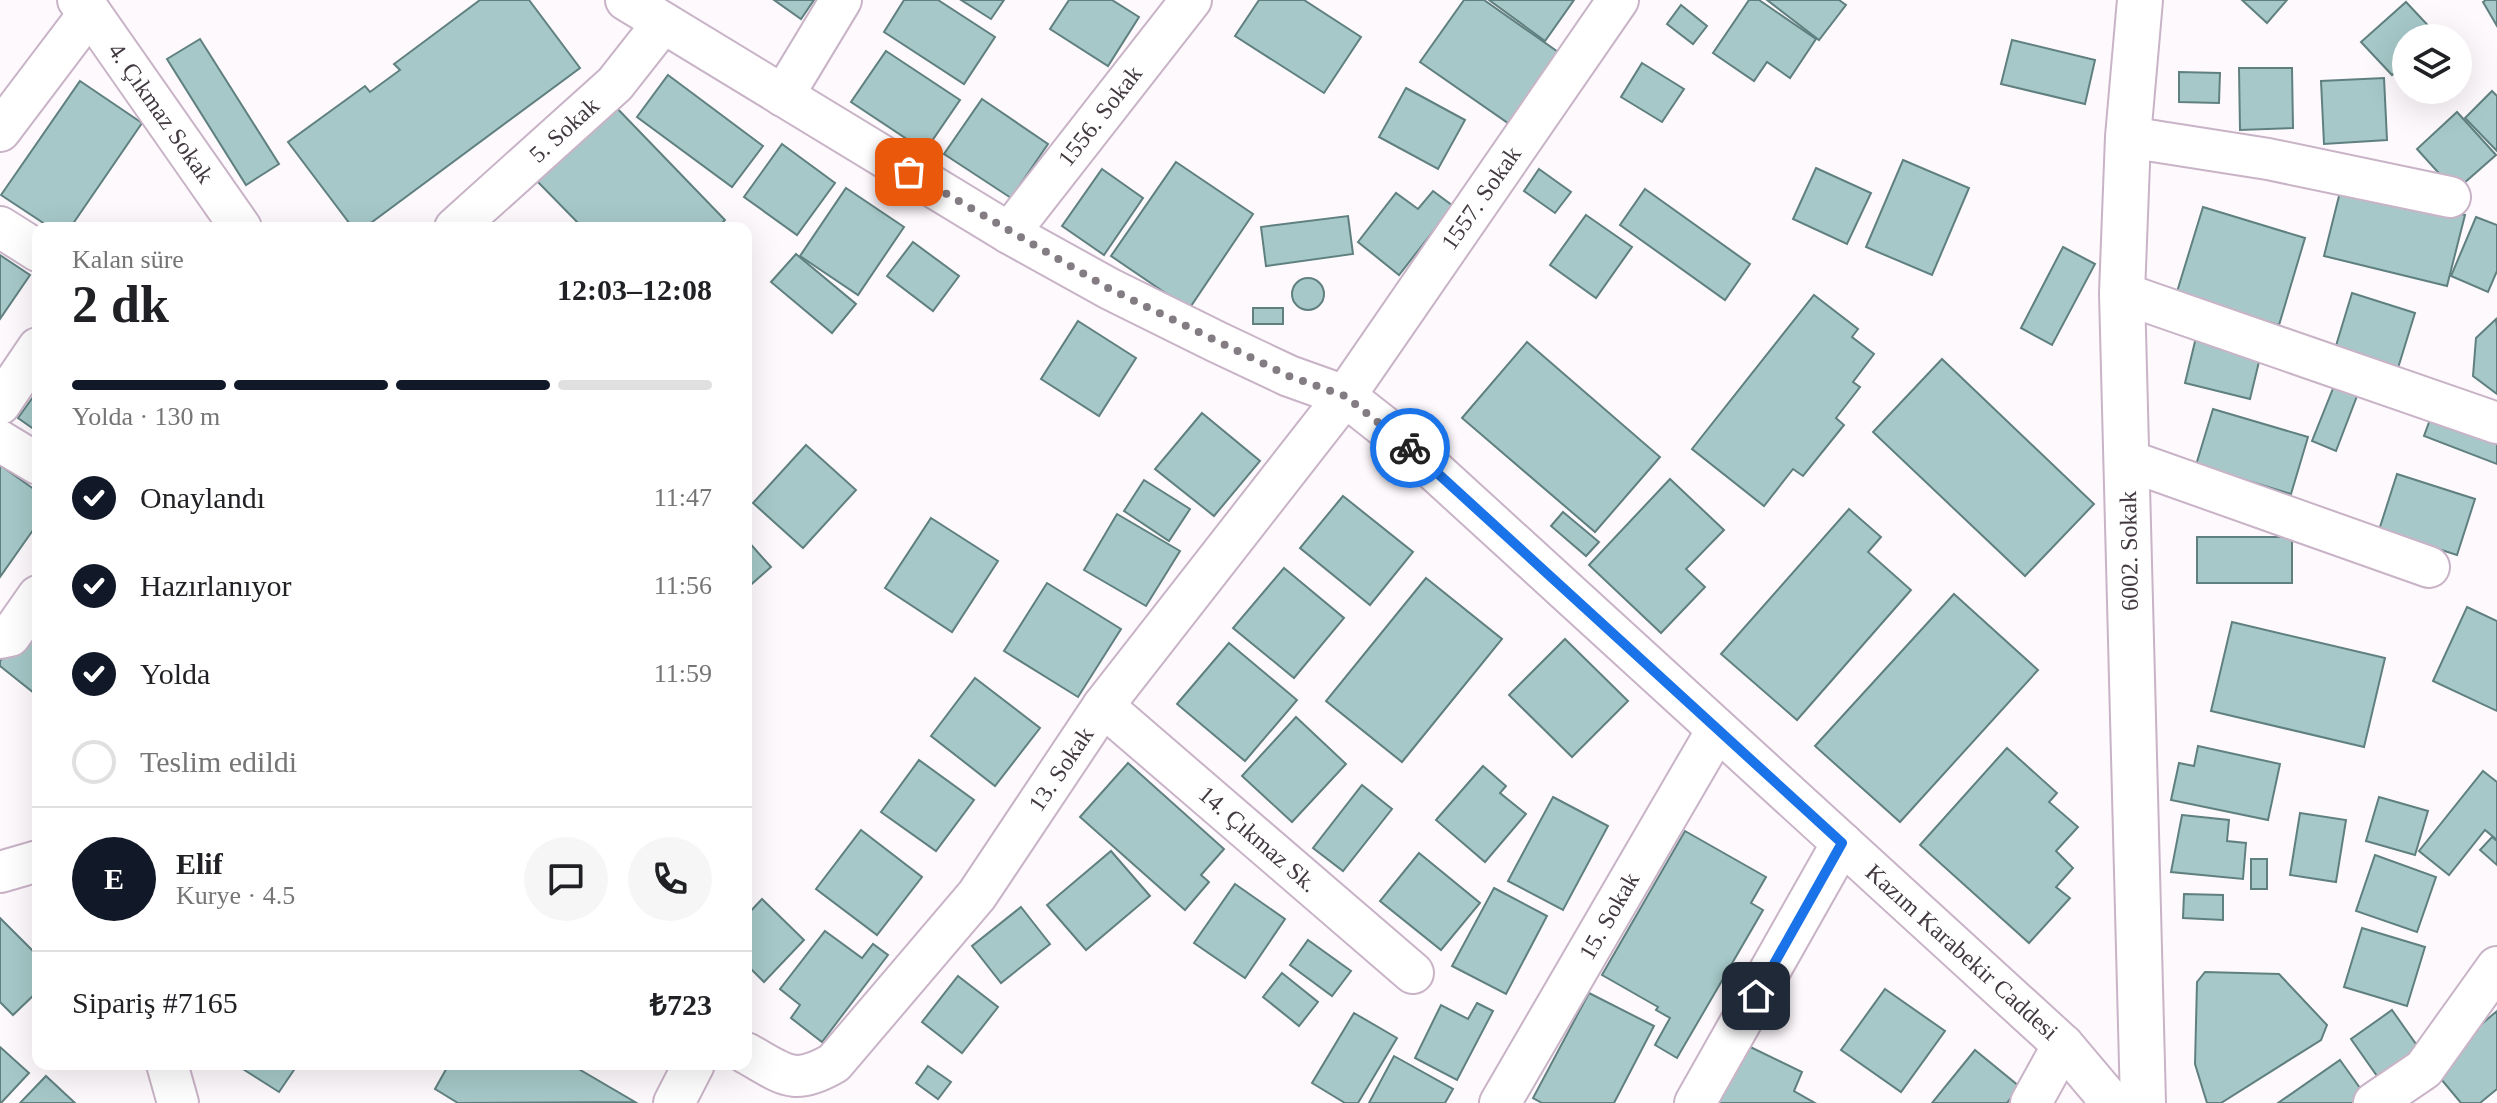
<!DOCTYPE html>
<html lang="tr">
<head>
<meta charset="utf-8">
<style>
  body { margin:0; font-family:Georgia,serif; background:#f6f6f6; color:#202124; height:100vh; display:flex; flex-direction:column; font-size:30px; white-space:nowrap }
  * { box-sizing:border-box; margin:0 }
  p { font-size:26px; color:#757577 }
  .icon { flex:none; width:44px; height:44px; fill:none; stroke:currentColor; stroke-width:2; stroke-linecap:round; stroke-linejoin:round }
  .map { position:relative; flex:1; overflow:hidden }
  .panel { position:absolute; left:32px; top:222px; width:720px; height:848px; display:flex; flex-direction:column; background:#fff; border-radius:16px; box-shadow:0 8px 32px #0002 }
  .panel>* { flex:none }
  .tools { position:absolute; left:2392px; top:24px; display:grid; gap:16px }
  .tools a { display:grid; place-items:center; width:80px; height:80px; border-radius:50%; background:#fff; box-shadow:0 8px 32px #0002; font-size:40px }
  .pin { position:absolute; display:grid; place-items:center; width:68px; height:68px; color:#fff; margin:-34px; border-radius:16px; box-shadow:0 4px 12px #0006 }
  .courier { position:absolute; display:grid; place-items:center; width:80px; height:80px; margin:-40px; border:6px solid #1a73e8; border-radius:50%; background:#fff; color:#222; box-shadow:0 2px 10px #0007 }
  .overview em { font-style:normal; font-weight:600 }
  .overview div { display:flex; flex-direction:column-reverse }
  .overview { display:flex; align-items:center; justify-content:space-between; height:136px; padding:0 40px }
  h1 { font-size:52px; font-weight:600; line-height:60px }
  .bar { display:grid; grid-template-columns:repeat(4,1fr); gap:12px 8px; align-content:center; height:96px; padding:0 40px }
  .bar i { height:10px; border-radius:6px; background:#e0e0e0 }
  .bar .selected { background:#111827 }
  .bar p { grid-column:span 4 }
  .line { display:flex; align-items:center; gap:20px; padding:0 40px; border-top:2px solid #e0e0e0 }
  .line div { flex:1 }
  .round { display:grid; place-items:center; flex:none; width:84px; height:84px; border-radius:42px; background:#f6f6f6 }
  ol { padding:0 40px; list-style:none }
  li { display:flex; align-items:center; gap:24px; height:88px }
  li p { margin-inline-start:auto }
  li .icon { padding:8px; border-radius:50%; background:#111827; color:#fff; stroke-width:4 }
  li:last-child { color:#757577 }
  li i { width:44px; height:44px; border:4px solid #e0e0e0; border-radius:50% }
  .map>svg:first-child { display:block }
  .building { fill:#a6c8c8; stroke:#608080; stroke-width:2 }
  .lines { fill:none; stroke-linecap:round; stroke-linejoin:round }
  .minor-casing { stroke:#c9b3c7; stroke-width:44 }
  .tertiary-casing { stroke:#c9b3c7; stroke-width:48 }
  .minor { stroke:#fff; stroke-width:40 }
  .tertiary { stroke:#fff; stroke-width:44 }
  .done { stroke:#847c83; stroke-width:8; stroke-dasharray:0 14.4 }
  .route { stroke:#1a73e8; stroke-width:10 }
  .labels { text-anchor:middle; dominant-baseline:central; stroke-width:6; stroke-linejoin:round; paint-order:stroke }
  .street-label { font-size:24px; fill:#423941; stroke:#fff }
</style>
</head>
<body>
<div class="map">
<svg width="2497" height="1103" viewBox="0 0 2497 1103">
  <rect width="100%" height="100%" fill="#fef9fd"/>
  <g class="building">
    <polygon points="480,0 529,0 580,68 364,228 353,228 288,142 365,86 370,92 400,70 394,64"/>
    <polygon points="774,0 814,0 801,19"/>
    <polygon points="904,0 938,0 995,37 964,84 884,32"/>
    <polygon points="961,0 1004,0 991,19"/>
    <polygon points="1069,0 1112,0 1139,17 1108,66 1050,29"/>
    <polygon points="1259,0 1304,0 1361,37 1324,93 1235,36"/>
    <polygon points="1464,0 1484,0 1568,59 1518,130 1420,62"/>
    <polygon points="1489,0 1574,0 1545,41"/>
    <polygon points="1749,0 1759,0 1816,39 1790,78 1767,62 1754,81 1713,53"/>
    <polygon points="1767,0 1839,0 1846,5 1819,40"/>
    <polygon points="2242,0 2287,0 2267,23"/>
    <polygon points="2486,0 2497,0 2497,26 2483,2"/>
    <polygon points="2406,2 2437,35 2433,38 2406,38 2406,63 2392,75 2361,42"/>
    <polygon points="1681,5 1707,26 1693,44 1667,24"/>
    <polygon points="200,39 279,164 246,185 167,59"/>
    <polygon points="2012,40 2095,60 2085,104 2001,84"/>
    <polygon points="886,51 960,100 925,151 851,102"/>
    <polygon points="1642,63 1684,89 1662,122 1621,97"/>
    <polygon points="2239,68 2292,68 2293,128 2240,130"/>
    <polygon points="2179,72 2220,73 2219,103 2179,102"/>
    <polygon points="668,75 763,146 732,187 637,117"/>
    <polygon points="2384,78 2387,140 2324,144 2321,81"/>
    <polygon points="80,81 142,123 70,228 51,228 1,195"/>
    <polygon points="1406,88 1465,120 1438,169 1379,137"/>
    <polygon points="2492,91 2497,96 2497,151 2465,118"/>
    <polygon points="982,99 1048,144 1011,198 944,154"/>
    <polygon points="611,102 725,220 717,228 583,228 533,177"/>
    <polygon points="2457,112 2496,155 2455,191 2417,149"/>
    <polygon points="782,144 835,183 797,235 744,197"/>
    <polygon points="1903,160 1969,188 1932,275 1866,247"/>
    <polygon points="1176,162 1253,214 1189,309 1111,256"/>
    <polygon points="1816,168 1871,193 1847,244 1793,219"/>
    <polygon points="1102,169 1143,198 1104,255 1062,226"/>
    <polygon points="1539,169 1571,192 1555,213 1524,191"/>
    <polygon points="2342,184 2465,215 2447,286 2324,256"/>
    <polygon points="846,188 904,227 858,295 800,256"/>
    <polygon points="1645,189 1750,264 1725,300 1620,225"/>
    <polygon points="1433,191 1453,206 1399,275 1358,242 1396,193 1418,209"/>
    <polygon points="2203,207 2305,238 2279,325 2176,295"/>
    <polygon points="1586,215 1632,247 1596,298 1550,265"/>
    <polygon points="1348,216 1353,254 1266,266 1261,227"/>
    <polygon points="2476,217 2497,225 2497,271 2488,292 2451,276"/>
    <polygon points="913,242 959,276 933,311 887,276"/>
    <polygon points="2063,247 2095,264 2052,345 2021,328"/>
    <polygon points="796,254 856,304 832,333 771,282"/>
    <polygon points="0,255 30,275 0,319"/>
    <circle cx="1308" cy="294" r="16"/>
    <polygon points="2352,293 2415,313 2398,368 2335,349"/>
    <polygon points="1814,295 1858,329 1852,337 1874,354 1853,382 1860,387 1836,418 1844,425 1803,476 1793,469 1764,506 1692,449"/>
    <rect x="1253" y="308" width="30" height="16"/>
    <polygon points="2496,319 2497,327 2497,394 2473,376 2476,338"/>
    <polygon points="1078,321 1136,358 1099,416 1041,379"/>
    <polygon points="2198,329 2263,345 2250,399 2185,383"/>
    <polygon points="1527,342 1660,457 1595,532 1462,418"/>
    <polygon points="1942,359 2094,504 2025,576 1873,432"/>
    <polygon points="2334,386 2357,396 2336,451 2312,441"/>
    <polygon points="38,390 38,432 18,418"/>
    <polygon points="2435,406 2497,430 2497,464 2424,436"/>
    <polygon points="2213,409 2308,437 2291,494 2196,465"/>
    <polygon points="1202,413 1260,461 1214,516 1155,469"/>
    <polygon points="806,445 856,490 803,548 753,503"/>
    <polygon points="0,465 38,492 38,523 0,577"/>
    <polygon points="2397,474 2475,499 2457,555 2379,530"/>
    <polygon points="1670,479 1724,530 1686,569 1705,587 1661,633 1589,565"/>
    <polygon points="1144,480 1190,509 1169,541 1124,511"/>
    <polygon points="1343,496 1413,552 1370,605 1300,548"/>
    <polygon points="1849,509 1881,537 1868,552 1911,590 1797,720 1721,654"/>
    <polygon points="1563,512 1599,542 1586,556 1551,526"/>
    <polygon points="1117,514 1180,551 1146,606 1084,570"/>
    <polygon points="931,518 998,561 952,632 885,588"/>
    <rect x="2197" y="537" width="95" height="46"/>
    <polygon points="746,539 771,567 746,589"/>
    <polygon points="1284,568 1344,618 1294,678 1233,628"/>
    <polygon points="1426,578 1502,639 1402,762 1326,701"/>
    <polygon points="1047,583 1121,629 1078,697 1004,651"/>
    <polygon points="1954,594 2038,670 1900,822 1815,746"/>
    <polygon points="2467,607 2497,621 2497,711 2433,681"/>
    <polygon points="2232,622 2385,658 2364,747 2211,711"/>
    <polygon points="29,626 38,634 38,688 34,693 0,666 0,661"/>
    <polygon points="1565,639 1628,701 1572,757 1509,695"/>
    <polygon points="1229,643 1297,700 1245,761 1177,704"/>
    <polygon points="975,678 1040,728 995,786 931,736"/>
    <polygon points="1296,717 1346,764 1292,822 1242,776"/>
    <polygon points="2198,746 2280,764 2268,820 2171,800 2179,763 2194,766"/>
    <polygon points="2007,748 2057,793 2049,802 2078,827 2056,851 2073,868 2056,887 2070,898 2029,943 1920,845"/>
    <polygon points="919,760 974,800 936,851 881,812"/>
    <polygon points="1128,763 1224,849 1201,875 1209,882 1185,910 1080,817"/>
    <polygon points="1483,766 1506,786 1500,793 1526,814 1485,862 1436,820"/>
    <polygon points="2483,771 2497,782 2497,840 2485,830 2449,875 2419,851"/>
    <polygon points="1362,785 1392,809 1343,871 1313,848"/>
    <polygon points="1553,797 1608,826 1563,910 1508,881"/>
    <polygon points="2379,797 2428,811 2415,855 2366,841"/>
    <polygon points="2300,813 2346,820 2336,882 2290,875"/>
    <polygon points="2182,815 2229,820 2227,841 2246,843 2243,879 2171,872"/>
    <polygon points="861,830 922,877 877,935 816,889"/>
    <polygon points="1685,831 1766,877 1751,903 1763,910 1677,1058 1655,1045 1670,1018 1656,1010 1658,1007 1602,975"/>
    <polygon points="2492,837 2497,841 2497,865 2480,850"/>
    <polygon points="1111,851 1150,896 1086,950 1047,905"/>
    <polygon points="1419,853 1480,903 1441,950 1380,901"/>
    <polygon points="2375,855 2436,877 2417,932 2356,911"/>
    <rect x="2251" y="859" width="16" height="30"/>
    <polygon points="1235,884 1285,919 1245,978 1194,943"/>
    <polygon points="1494,888 1547,916 1506,994 1452,966"/>
    <polygon points="2184,894 2223,895 2223,920 2183,918"/>
    <polygon points="762,899 804,940 764,982 746,964 746,916"/>
    <polygon points="1021,907 1050,944 1001,983 972,946"/>
    <polygon points="0,918 38,956 38,991 13,1015 0,1002"/>
    <polygon points="2362,928 2425,947 2407,1006 2344,987"/>
    <polygon points="825,931 862,958 873,944 888,955 822,1042 791,1018 800,1005 780,989"/>
    <polygon points="1308,940 1351,971 1332,996 1290,965"/>
    <polygon points="2205,972 2279,974 2327,1025 2321,1040 2221,1103 2207,1103 2195,1064 2197,982"/>
    <polygon points="1282,973 1318,1002 1299,1026 1263,997"/>
    <polygon points="958,976 998,1007 962,1053 922,1022"/>
    <polygon points="1885,989 1945,1031 1901,1092 1841,1050"/>
    <polygon points="1589,993 1654,1026 1614,1103 1542,1103 1533,1098"/>
    <polygon points="1477,1003 1493,1011 1457,1080 1415,1058 1441,1005 1468,1019"/>
    <polygon points="2392,1010 2423,1054 2382,1083 2351,1039"/>
    <polygon points="2497,1011 2497,1089 2480,1103 2461,1103 2431,1067"/>
    <polygon points="1354,1013 1397,1038 1358,1103 1345,1103 1312,1083"/>
    <polygon points="1740,1042 1802,1072 1794,1091 1815,1103 1711,1103"/>
    <polygon points="0,1047 29,1073 1,1103 0,1103"/>
    <polygon points="1975,1050 2020,1087 2007,1103 1932,1103"/>
    <polygon points="1394,1056 1453,1089 1445,1103 1369,1103"/>
    <polygon points="2340,1060 2365,1095 2354,1103 2278,1103"/>
    <polygon points="235,1064 298,1064 279,1092"/>
    <polygon points="449,1064 570,1064 635,1102 458,1103 435,1089"/>
    <polygon points="928,1066 951,1082 938,1099 916,1083"/>
    <polygon points="46,1076 75,1103 20,1103"/>
  </g>
  <g class="lines">
    <g class="minor-casing">
      <g id="minor">
        <polyline points="78,0 90,12 241,228"/>
        <polyline points="626,0 1009,233 1110,289 1217,342 1289,376 1345,396 1401,440 2063,1045 2112,1103"/>
        <polyline points="783,96 841,0"/>
        <polyline points="0,131 90,12"/>
        <polyline points="2128,137 2268,159 2450,197"/>
        <polyline points="0,227 38,251"/>
        <polyline points="455,228 615,84 663,23"/>
        <polyline points="1009,233 1191,0"/>
        <polyline points="2122,293 2497,423"/>
        <polyline points="0,404 38,348"/>
        <polyline points="0,441 38,464"/>
        <polyline points="2127,460 2429,567"/>
        <polyline points="0,638 10,636 38,596"/>
        <polyline points="1103,706 1413,973"/>
        <polyline points="0,872 38,861"/>
        <path d="M746,1053C784,1074 793,1087 834,1063L977,895L1103,706L1345,396L1618,0"/>
        <polyline points="167,1064 178,1103"/>
        <polyline points="674,1103 694,1064"/>
        <polyline points="1500,1103 1717,730"/>
        <polyline points="1695,1103 1842,843"/>
        <polyline points="2031,1103 2063,1045"/>
        <polyline points="2374,1103 2424,1069 2497,967"/>
      </g>
    </g>
    <g class="tertiary-casing">
      <polyline id="tertiary" points="2140,0 2128,137 2122,293 2143,1103"/>
    </g>
    <use href="#minor" class="minor"/>
    <use href="#tertiary" class="tertiary"/>
  </g>
  <g class="lines">
    <polyline class="done" points="909,172 1110,289 1289,376 1345,396 1410,448"/>
    <polyline class="route" points="1410,448 1842,843 1756,996"/>
  </g>
  <g class="labels">
    <g class="street-label">
      <text transform="translate(161 113) rotate(55)">4. Çıkmaz Sokak</text>
      <text transform="translate(1100 116) rotate(-52)">1556. Sokak</text>
      <text transform="translate(564 130) rotate(-42)">5. Sokak</text>
      <text transform="translate(1481 198) rotate(-55)">1557. Sokak</text>
      <text transform="translate(2129 551) rotate(-91)">6002. Sokak</text>
      <text transform="translate(1061 769) rotate(-56)">13. Sokak</text>
      <text transform="translate(1258 839) rotate(41)">14. Çıkmaz Sk.</text>
      <text transform="translate(1609 916) rotate(-60)">15. Sokak</text>
      <text transform="translate(1962 952) rotate(42)">Kazım Karabekir Caddesi</text>
    </g>
  </g>
</svg>
<div class="tools">
<a><svg class="icon" aria-label="layers" viewBox="0 0 24 24"><path d="M12 4l9 5-9 5-9-5zM3 14l9 5 9-5"/></svg></a>
</div>
<div class="pin" style="left:909px;top:172px;background:#ea580c"><svg class="icon" aria-label="bag" viewBox="0 0 24 24"><path d="M5 8h14l-1 12H6zM9 8a3 3 0 0 1 6 0"/></svg></div>
<div class="pin" style="left:1756px;top:996px;background:#1f2937"><svg class="icon" aria-label="home" viewBox="0 0 24 24"><path d="M3 11l9-7 9 7M6 9v11h12V9"/></svg></div>
<div class="courier" style="left:1410px;top:448px"><svg class="icon" aria-label="bike" viewBox="0 0 24 24"><circle cx="6" cy="16" r="4"/><circle cx="18" cy="16" r="4"/><path d="M6 16l4-8h5l3 8M10 8l3 8H6M13 5h3"/></svg></div>
<section class="panel">
<div class="overview"><div><h1>2 dk</h1><p>Kalan süre</p></div><em>12:03–12:08</em></div>
<div class="bar"><i class="selected"></i><i class="selected"></i><i class="selected"></i><i></i><p>Yolda · 130 m</p></div>
<ol>
<li><svg class="icon" aria-label="check" viewBox="0 0 24 24"><path d="M5 12l5 5 9-10"/></svg>Onaylandı<p>11:47</p></li>
<li><svg class="icon" aria-label="check" viewBox="0 0 24 24"><path d="M5 12l5 5 9-10"/></svg>Hazırlanıyor<p>11:56</p></li>
<li><svg class="icon" aria-label="check" viewBox="0 0 24 24"><path d="M5 12l5 5 9-10"/></svg>Yolda<p>11:59</p></li>
<li><i></i>Teslim edildi</li>
</ol>
<div class="line" style="height:144px"><b class="round" style="background:#111827;color:#fff">E</b><div><b>Elif</b><p>Kurye · 4.5</p></div><a class="round"><svg class="icon" aria-label="chat" viewBox="0 0 24 24"><path d="M4 5h16v11H9l-5 4z"/></svg></a><a class="round"><svg class="icon" aria-label="phone" viewBox="0 0 24 24"><path d="M5 4h4l2 5-3 2q2 4 5 5l2-3 5 2v4C11 20 4 13 5 4z"/></svg></a></div>
<div class="line" style="height:104px"><div>Sipariş #7165</div><b>₺723</b></div>
</section>
</div>
</body>
</html>
